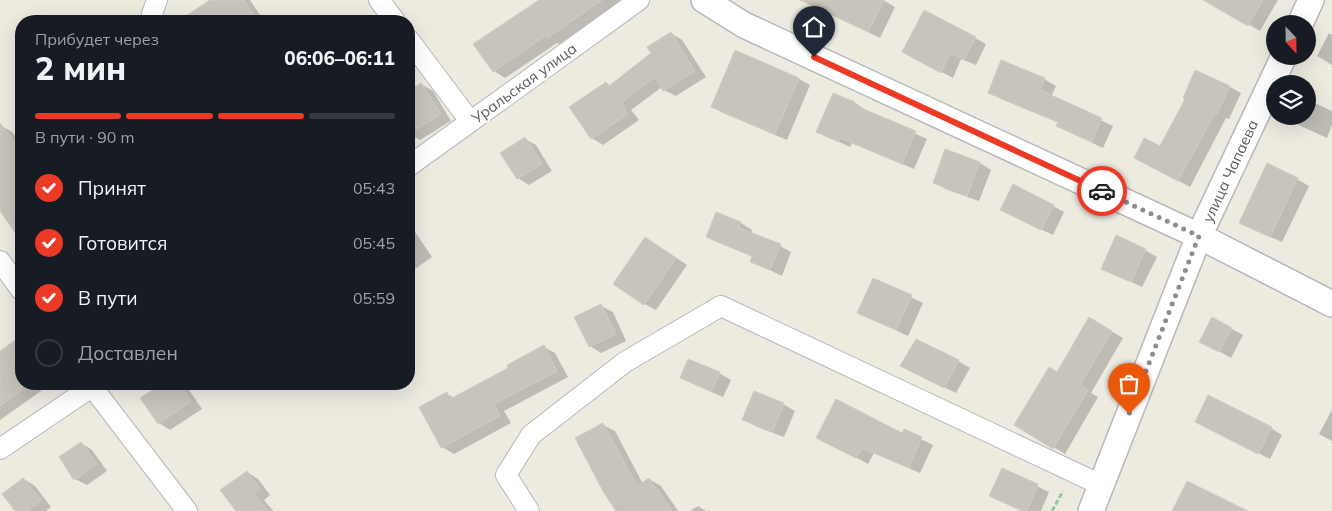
<!DOCTYPE html>
<html lang="ru">
<head>
<meta charset="utf-8">
<style>
  body { margin:0; font-family:Mulish,sans-serif; background:#242831; color:#f1f3f6; height:100vh; display:flex; flex-direction:column; font-size:19px; white-space:nowrap }
  * { box-sizing:border-box; margin:0 }
  p { font-size:16px; color:#9ea1a6 }
  .icon { flex:none; width:28px; height:28px; fill:none; stroke:currentColor; stroke-width:2; stroke-linecap:round; stroke-linejoin:round }
  .map { position:relative; flex:1; overflow:hidden }
  .sheet { position:absolute; left:15px; top:15px; width:400px; height:375px; display:flex; flex-direction:column; background:#171b24; border-radius:20px; box-shadow:0 5px 20px #0002 }
  .sheet>* { flex:none }
  .needle { width:32px; rotate:158deg }
  .tools { position:absolute; left:1266px; top:15px; display:grid; gap:10px }
  .tools a { display:grid; place-items:center; width:50px; height:50px; border-radius:50%; background:#171b24; box-shadow:0 5px 20px #0002; font-size:25px }
  .pin { position:absolute; display:grid; place-items:center; width:42px; height:42px; color:#fff; margin:-51px -21px; border-radius:50% 50% 50% 0; rotate:-45deg; box-shadow:0 0 5px #0007 }
  .pin .icon { rotate:45deg }
  .courier { position:absolute; display:grid; place-items:center; width:50px; height:50px; margin:-25px; border:4px solid #ec3a26; border-radius:50%; background:#fff; color:#222; box-shadow:0 1px 6px #0007 }
  .head em { font-style:normal; font-weight:800 }
  .head div { display:flex; flex-direction:column-reverse }
  .head { display:flex; align-items:center; justify-content:space-between; height:85px; padding:0 20px }
  h1 { font-size:32px; font-weight:800; line-height:38px }
  .bar { display:grid; grid-template-columns:repeat(4,1fr); gap:8px 5px; align-content:center; height:60px; padding:0 20px }
  .bar i { height:6px; border-radius:4px; background:#363941 }
  .bar .on { background:#ec3a26 }
  .bar p { grid-column:span 4 }
  ol { padding:0 20px; list-style:none }
  li { display:flex; align-items:center; gap:15px; height:55px }
  li p { margin-inline-start:auto }
  li .icon { padding:5px; border-radius:50%; background:#ec3a26; color:#fff; stroke-width:4 }
  li:last-child { color:#9ea1a6 }
  li i { width:28px; height:28px; border:2px solid #363941; border-radius:50% }
  .map>svg:first-child { display:block }
  .shadow { fill:#0003 }
  .building { fill:#c7c4bd; stroke:#d1ccbe }
  .lines { fill:none; stroke-linecap:round; stroke-linejoin:round }
  .minor-casing { stroke:#b6b8bd; stroke-width:22 }
  .tertiary-casing { stroke:#b6b8bd; stroke-width:28 }
  .path { stroke:#94c6a3; stroke-width:3; stroke-dasharray:5 2.5; stroke-linecap:butt }
  .minor { stroke:#fff; stroke-width:20 }
  .tertiary { stroke:#fff; stroke-width:25 }
  .done { stroke:#8d8e8e; stroke-width:5; stroke-dasharray:0 9 }
  .route { stroke:#ec3a26; stroke-width:6 }
  .labels { text-anchor:middle; dominant-baseline:central; stroke-width:4; stroke-linejoin:round; paint-order:stroke }
  .street-label { font-size:15px; fill:#595d62; stroke:#fff }
</style>
</head>
<body>
<div class="map">
<svg width="1332" height="511" viewBox="0 0 1332 511">
  <rect width="100%" height="100%" fill="#edeae0"/>
  <g class="shadow">
    <polygon points="213,0 250,0 264,21 181,21"/>
    <polygon points="541,0 622,0 559,44 557,43 505,78 494,71"/>
    <polygon points="828,0 883,0 895,7 880,38 823,10"/>
    <polygon points="1227,0 1278,0 1260,31 1222,9"/>
    <polygon points="671,33 682,40 706,77 676,96 664,90 662,87 631,110 639,120 603,145 592,138 606,83 611,86 653,54"/>
    <polygon points="1329,33 1332,35 1332,65 1317,56"/>
    <polygon points="975,38 986,44 976,65 961,59 953,78 915,58"/>
    <polygon points="735,52 799,79 810,85 787,140 723,113 712,106"/>
    <polygon points="1044,79 1056,86 1051,97 1113,126 1103,148 1069,132 1057,126 1059,123 1001,99 990,92"/>
    <polygon points="421,84 433,91 451,121 420,140 409,134 409,92"/>
    <polygon points="1230,87 1241,93 1229,119 1226,118 1190,187 1147,164 1161,148"/>
    <polygon points="834,94 855,103 866,110 865,111 927,139 914,169 852,143 850,147 818,132"/>
    <polygon points="1308,100 1332,111 1332,125 1327,138 1288,120 1289,116 1308,116"/>
    <polygon points="0,125 12,132 21,143 21,239 4,214 0,204"/>
    <polygon points="525,139 536,145 552,171 529,185 518,178"/>
    <polygon points="946,150 980,163 991,170 979,201 945,189 934,182"/>
    <polygon points="1297,179 1309,186 1282,242 1252,229"/>
    <polygon points="1053,206 1064,212 1053,235 1013,216"/>
    <polygon points="717,213 741,223 752,230 751,234 780,246 791,252 782,276 751,261 753,257 719,243 708,237"/>
    <polygon points="409,226 413,229 432,257 409,273"/>
    <polygon points="657,245 687,265 656,310 645,304"/>
    <polygon points="1145,250 1157,257 1142,287 1102,268"/>
    <polygon points="874,280 923,303 908,336 859,313"/>
    <polygon points="601,306 613,312 626,341 601,353 590,346"/>
    <polygon points="1090,319 1123,338 1091,393 1098,397 1065,454 1016,425 1058,373"/>
    <polygon points="1232,329 1243,335 1231,358 1201,341"/>
    <polygon points="15,342 21,346 21,384 51,384 0,420 0,352"/>
    <polygon points="544,347 555,353 568,377 504,411 511,423 454,454 442,447 447,394 455,398 510,369"/>
    <polygon points="958,361 970,368 956,393 913,372"/>
    <polygon points="719,373 731,380 723,397 693,384 682,378"/>
    <polygon points="164,384 185,384 202,409 170,430 159,423 142,398"/>
    <polygon points="236,384 246,384 242,387"/>
    <polygon points="783,404 795,411 784,437 755,426 744,419"/>
    <polygon points="1332,410 1332,441 1319,434"/>
    <polygon points="603,425 615,431 643,484 649,479 661,486 678,511 617,511"/>
    <polygon points="1208,428 1271,428 1282,435 1270,459"/>
    <polygon points="904,431 933,445 920,473 874,453 868,464 827,442 903,435"/>
    <polygon points="81,443 92,450 107,471 87,485 75,479"/>
    <polygon points="1003,470 1049,492 1041,511 1022,511 991,496"/>
    <polygon points="247,472 258,479 270,495 264,500 273,511 238,511"/>
    <polygon points="24,479 35,486 51,507 46,511 17,511"/>
    <polygon points="698,506 706,511 690,511"/>
  </g>
  <g class="building">
    <polygon points="210,0 244,0 258,21 178,21"/>
    <polygon points="539,0 602,0 547,38 545,36 493,72 473,44"/>
    <polygon points="800,0 884,0 868,32"/>
    <polygon points="1203,0 1263,0 1248,26"/>
    <polygon points="924,10 976,37 964,59 950,53 941,73 902,52"/>
    <polygon points="671,32 695,71 663,91 655,77 621,103 628,114 591,139 569,107 606,82 609,86 651,53 647,47"/>
    <polygon points="735,50 799,78 775,134 711,107"/>
    <polygon points="1001,60 1045,78 1040,90 1102,118 1092,142 1056,126 1058,122 988,93"/>
    <polygon points="1195,70 1230,86 1217,114 1215,113 1178,181 1134,158 1144,138 1160,146 1185,99 1183,98"/>
    <polygon points="421,83 441,114 409,134 409,91"/>
    <polygon points="833,93 855,102 854,105 916,131 902,164 840,138 839,142 816,132"/>
    <polygon points="0,123 15,143 21,142 21,241 0,211"/>
    <polygon points="525,137 542,164 517,179 500,153"/>
    <polygon points="945,149 980,162 967,196 933,183"/>
    <polygon points="1267,163 1298,178 1270,237 1239,223"/>
    <polygon points="1013,184 1054,205 1041,230 1000,210"/>
    <polygon points="716,212 741,222 739,228 781,244 770,270 750,262 752,256 706,237"/>
    <polygon points="1116,235 1146,249 1131,282 1101,269"/>
    <polygon points="645,237 676,258 644,305 613,284"/>
    <polygon points="873,278 912,295 896,330 857,313"/>
    <polygon points="601,304 616,334 589,347 574,317"/>
    <polygon points="1089,317 1112,331 1080,385 1088,390 1053,449 1014,425 1049,367 1057,372"/>
    <polygon points="1212,317 1232,328 1219,352 1199,342"/>
    <polygon points="21,336 21,391 0,406 0,351"/>
    <polygon points="916,339 959,360 944,388 900,366"/>
    <polygon points="544,345 557,371 494,404 500,416 441,448 419,407 447,392 450,399 508,368 507,365"/>
    <polygon points="688,359 720,372 712,391 680,378"/>
    <polygon points="162,384 179,384 191,402 158,424 140,398"/>
    <polygon points="754,391 784,403 773,431 742,420"/>
    <polygon points="1208,395 1272,427 1258,454 1195,422"/>
    <polygon points="836,399 902,433 904,429 922,437 909,468 862,448 856,458 816,438"/>
    <polygon points="603,423 637,486 649,478 672,511 616,511 604,493 575,438"/>
    <polygon points="81,442 97,464 74,480 59,457"/>
    <polygon points="1002,468 1038,484 1027,511 1022,511 989,496"/>
    <polygon points="247,471 260,489 254,493 268,511 236,511 220,490"/>
    <polygon points="23,478 41,500 27,511 15,511 2,494"/>
    <polygon points="1187,481 1248,511 1172,511"/>
  </g>
  <g class="lines">
    <g class="minor-casing">
      <g id="minor">
        <polyline points="379,0 395,21"/>
        <polyline points="154,21 152,14 157,0"/>
        <polyline points="409,40 470,121"/>
        <polyline points="409,166 639,0"/>
        <polyline points="0,261 21,290"/>
        <polyline points="90,384 187,511"/>
        <polyline points="0,449 96,384"/>
        <polyline points="529,511 506,475 531,435 625,362 721,306 1101,485"/>
      </g>
    </g>
    <g class="tertiary-casing">
      <g id="tertiary">
        <polyline points="704,0 744,25 1199,236 1332,304"/>
        <polyline points="1300,24 1311,0"/>
        <polyline points="1091,511 1199,236 1284,56"/>
      </g>
    </g>
    <polyline class="path" points="1052,511 1063,491"/>
    <use href="#minor" class="minor"/>
    <use href="#tertiary" class="tertiary"/>
  </g>
  <g class="lines">
    <polyline class="done" points="1102,191 1199,236 1129,414"/>
    <polyline class="route" points="814,57 1102,191"/>
  </g>
  <g class="labels">
    <g class="street-label">
      <text transform="translate(524 83) rotate(-36)">Уральская улица</text>
      <text transform="translate(1230 171) rotate(-65)">улица Чапаева</text>
    </g>
  </g>
</svg>
<div class="tools">
<a><svg class="needle" viewBox="-14 -14 28 28"><path d="M0-13l5 13h-10z" fill="#e53935"/><path d="M0 13l5-13h-10z" fill="#9ea1a6"/></svg></a>
<a><svg class="icon" aria-label="layers" viewBox="0 0 24 24"><path d="M12 4l9 5-9 5-9-5zM3 14l9 5 9-5"/></svg></a>
</div>
<div class="pin" style="left:1129px;top:414px;background:#ea580c"><svg class="icon" aria-label="bag" viewBox="0 0 24 24"><path d="M5 8h14l-1 12H6zM9 8a3 3 0 0 1 6 0"/></svg></div>
<div class="pin" style="left:814px;top:57px;background:#1f2937"><svg class="icon" aria-label="home" viewBox="0 0 24 24"><path d="M3 11l9-7 9 7M6 9v11h12V9"/></svg></div>
<div class="courier" style="left:1102px;top:191px"><svg class="icon" aria-label="car" viewBox="0 0 24 24"><path d="M5 17H2v-5l4-1 3-4h7l3 4 3 1v5h-3M9 17h6M6 11h13"/><circle cx="7" cy="17" r="2"/><circle cx="17" cy="17" r="2"/></svg></div>
<section class="sheet">
<div class="head"><div><h1>2 мин</h1><p>Прибудет через</p></div><em>06:06–06:11</em></div>
<div class="bar"><i class="on"></i><i class="on"></i><i class="on"></i><i></i><p>В пути · 90 m</p></div>
<ol>
<li><svg class="icon" aria-label="check" viewBox="0 0 24 24"><path d="M5 12l5 5 9-10"/></svg>Принят<p>05:43</p></li>
<li><svg class="icon" aria-label="check" viewBox="0 0 24 24"><path d="M5 12l5 5 9-10"/></svg>Готовится<p>05:45</p></li>
<li><svg class="icon" aria-label="check" viewBox="0 0 24 24"><path d="M5 12l5 5 9-10"/></svg>В пути<p>05:59</p></li>
<li><i></i>Доставлен</li>
</ol>
</section>
</div>
</body>
</html>
